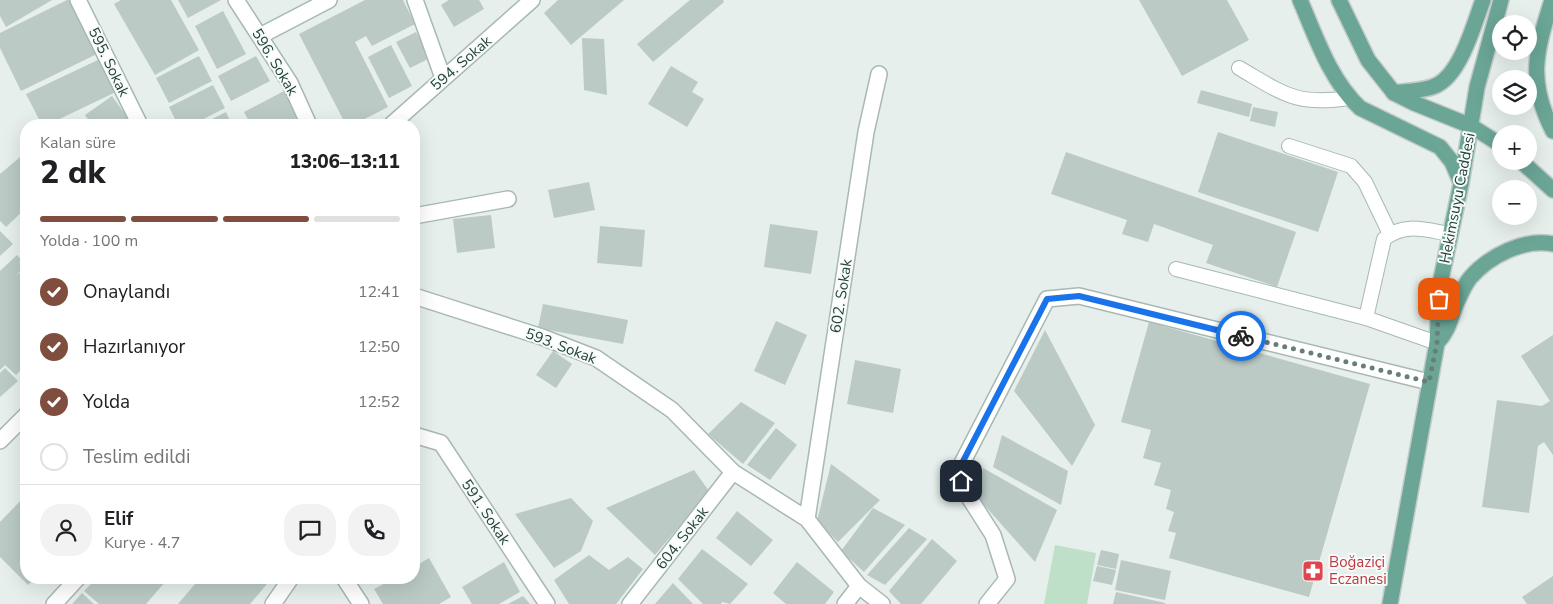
<!DOCTYPE html>
<html lang="tr">
<head>
<meta charset="utf-8">
<style>
  body { margin:0; font-family:"Nunito Sans",sans-serif; background:#f2f2f2; color:#202124; height:100vh; display:flex; flex-direction:column; font-size:19px; white-space:nowrap }
  * { box-sizing:border-box; margin:0 }
  p { font-size:16px; color:#757577 }
  .icon { flex:none; width:28px; height:28px; fill:none; stroke:currentColor; stroke-width:2; stroke-linecap:round; stroke-linejoin:round }
  .map { position:relative; flex:1; overflow:hidden }
  .side { position:absolute; left:20px; top:119px; width:400px; height:465px; display:flex; flex-direction:column; background:#fff; border-radius:20px; box-shadow:0 5px 20px #0002 }
  .side>* { flex:none }
  .buttons { position:absolute; left:1492px; top:15px; display:grid; gap:10px }
  .buttons a { display:grid; place-items:center; width:45px; height:45px; border-radius:50%; background:#fff; box-shadow:0 5px 20px #0002; font-size:25px }
  .pin { position:absolute; display:grid; place-items:center; width:42px; height:42px; color:#fff; margin:-21px; border-radius:10px; box-shadow:0 2px 8px #0006 }
  .courier { position:absolute; display:grid; place-items:center; width:50px; height:50px; margin:-25px; border:4px solid #1a73e8; border-radius:50%; background:#fff; color:#222; box-shadow:0 1px 6px #0007 }
  .head em { font-style:normal; font-weight:800 }
  .head div { display:flex; flex-direction:column-reverse }
  .head { display:flex; align-items:center; justify-content:space-between; height:85px; padding:0 20px }
  h1 { font-size:32px; font-weight:800; line-height:38px }
  .bar { display:grid; grid-template-columns:repeat(4,1fr); gap:8px 5px; align-content:center; height:60px; padding:0 20px }
  .bar i { height:6px; border-radius:4px; background:#e0e0e0 }
  .bar .current { background:#7f4e3f }
  .bar p { grid-column:span 4 }
  .line { display:flex; align-items:center; gap:12px; padding:0 20px; border-top:1px solid #e0e0e0 }
  .line div { flex:1 }
  .round { display:grid; place-items:center; flex:none; width:52px; height:52px; border-radius:20px; background:#f2f2f2 }
  ol { padding:0 20px; list-style:none }
  li { display:flex; align-items:center; gap:15px; height:55px }
  li p { margin-inline-start:auto }
  li .icon { padding:5px; border-radius:50%; background:#7f4e3f; color:#fff; stroke-width:4 }
  li:last-child { color:#757577 }
  li i { width:28px; height:28px; border:2px solid #e0e0e0; border-radius:50% }
  .map>svg:first-child { display:block }
  .green { fill:#bfe0c8 }
  .building { fill:#bbcac4 }
  .lines { fill:none; stroke-linecap:round; stroke-linejoin:round }
  .lane-casing { stroke:#a8b8b2; stroke-width:16 }
  .street-casing { stroke:#a8b8b2; stroke-width:18 }
  .primary-casing { stroke:#c2cac8; stroke-width:18 }
  .lane { stroke:#fff; stroke-width:14 }
  .street { stroke:#fff; stroke-width:15 }
  .primary { stroke:#6aa596; stroke-width:15 }
  .done { stroke:#687f78; stroke-width:5; stroke-dasharray:0 9 }
  .route { stroke:#1a73e8; stroke-width:6 }
  .labels { text-anchor:middle; dominant-baseline:central; stroke-width:4; stroke-linejoin:round; paint-order:stroke }
  .street-label { font-size:15px; fill:#24423a; stroke:#f7fbf9 }
  .health-label { font-size:15px; fill:#be3a42; stroke:#f7fbf9; text-anchor:start }
</style>
</head>
<body>
<div class="map">
<svg width="1553" height="604" viewBox="0 0 1553 604">
  <rect width="100%" height="100%" fill="#e6efeb"/>
  <polygon class="green" points="1055,545 1096,553 1087,604 1044,604"/>
  <g class="building">
    <polygon points="0,0 52,0 6,27 0,16"/>
    <polygon points="67,0 70,0 97,54 21,91 0,48 0,33"/>
    <polygon points="121,0 171,0 199,50 155,75 114,4"/>
    <polygon points="178,0 221,0 188,18"/>
    <polygon points="365,0 403,0 415,24 372,46 366,36 355,42 388,107 353,125 346,125 299,34"/>
    <polygon points="449,0 479,0 484,9 454,27 441,5"/>
    <polygon points="558,0 624,0 571,45 544,13"/>
    <polygon points="690,0 723,0 724,2 653,62 637,44"/>
    <polygon points="1139,0 1227,0 1249,40 1182,76"/>
    <polygon points="223,11 246,54 217,69 195,26"/>
    <polygon points="416,32 430,58 410,68 396,42"/>
    <polygon points="582,38 604,39 607,95 584,90"/>
    <polygon points="391,45 412,86 389,98 368,57"/>
    <polygon points="199,56 212,81 169,103 156,78"/>
    <polygon points="256,56 270,81 231,101 218,76"/>
    <polygon points="102,58 118,91 47,125 42,125 26,94"/>
    <polygon points="671,66 698,82 692,92 704,99 687,127 648,104"/>
    <polygon points="213,85 225,108 192,125 178,125 169,107"/>
    <polygon points="1201,90 1252,104 1249,117 1197,103"/>
    <polygon points="284,91 302,125 251,125 244,112"/>
    <polygon points="112,96 133,125 92,125 85,115"/>
    <polygon points="1253,107 1278,112 1275,127 1250,121"/>
    <polygon points="226,112 232,125 200,125"/>
    <polygon points="1218,132 1338,172 1318,232 1198,192"/>
    <polygon points="26,152 26,208 6,227 0,221 0,174"/>
    <polygon points="1066,152 1296,232 1277,287 1206,263 1213,245 1154,224 1148,242 1122,234 1127,220 1051,194"/>
    <polygon points="589,182 595,210 554,218 548,190"/>
    <polygon points="491,215 495,248 457,253 453,219"/>
    <polygon points="770,224 818,231 811,274 764,267"/>
    <polygon points="600,226 645,230 642,267 597,263"/>
    <polygon points="0,231 13,244 0,256"/>
    <polygon points="17,255 26,265 16,276 26,268 26,365 16,375 5,365 0,370 0,271"/>
    <polygon points="543,304 628,320 623,344 538,328"/>
    <polygon points="776,321 807,335 785,385 754,371"/>
    <polygon points="1149,322 1370,384 1309,597 1169,558 1176,533 1168,531 1174,512 1166,509 1171,490 1154,485 1161,463 1143,458 1151,430 1121,422"/>
    <polygon points="1045,330 1095,425 1072,466 1014,391"/>
    <polygon points="1553,335 1553,455 1544,442 1538,446 1529,513 1482,507 1497,400 1542,406 1550,401 1521,356"/>
    <polygon points="553,351 572,364 556,388 536,375"/>
    <polygon points="855,360 901,369 893,413 847,404"/>
    <polygon points="5,368 18,381 0,397 0,373"/>
    <polygon points="741,402 775,423 743,464 708,434"/>
    <polygon points="776,428 797,445 770,480 747,465"/>
    <polygon points="1002,435 1068,471 1061,505 993,467"/>
    <polygon points="831,464 880,500 838,542 817,521"/>
    <polygon points="983,468 1057,510 1035,562 977,497"/>
    <polygon points="694,470 709,491 655,555 606,508"/>
    <polygon points="26,495 26,578 35,578 28,585 0,557 0,522"/>
    <polygon points="571,498 593,521 581,551 554,568 515,514"/>
    <polygon points="873,508 905,525 864,572 841,551"/>
    <polygon points="737,511 773,540 751,566 716,538"/>
    <polygon points="909,528 927,539 885,585 867,575"/>
    <polygon points="932,539 957,561 921,604 901,604 889,591"/>
    <polygon points="702,549 748,584 730,604 722,602 721,604 703,604 678,579"/>
    <polygon points="1101,550 1119,554 1116,569 1097,565"/>
    <polygon points="589,555 609,570 628,557 643,569 616,604 569,604 554,580"/>
    <polygon points="429,558 451,597 439,604 383,604 374,589 395,578 414,578 414,567"/>
    <polygon points="1121,560 1171,571 1165,600 1115,590"/>
    <polygon points="504,562 520,592 499,604 472,604 462,587"/>
    <polygon points="797,562 834,592 825,604 786,604 773,593"/>
    <polygon points="1097,566 1116,570 1112,585 1093,581"/>
    <polygon points="1553,576 1553,604 1527,604 1522,597"/>
    <polygon points="97,578 162,578 166,581 146,604 99,604 84,591"/>
    <polygon points="200,578 259,578 267,584 250,604 178,604"/>
    <polygon points="673,583 693,604 655,604"/>
    <polygon points="1116,592 1165,603 1165,604 1113,604"/>
    <polygon points="82,593 94,604 72,604"/>
    <polygon points="523,596 530,604 508,604"/>
  </g>
  <g class="lines">
    <g class="lane-casing">
      <g id="lane">
        <path d="M1239,68C1284,94 1296,106 1349,98"/>
        <polyline points="1289,146 1351,166 1365,182 1390,234"/>
        <polyline points="1176,269 1366,318 1437,343"/>
        <path d="M1366,318L1384,239C1404,222 1426,230 1450,234"/>
      </g>
    </g>
    <g class="street-casing">
      <g id="street">
        <polyline points="78,0 140,125"/>
        <polyline points="236,0 290,83 309,125"/>
        <polyline points="415,0 443,78"/>
        <polyline points="260,36 329,0"/>
        <polyline points="391,125 532,0"/>
        <polyline points="414,216 508,199"/>
        <polyline points="414,296 542,337 596,358 672,410 733,472 807,519 859,586 882,604"/>
        <polyline points="414,435 441,443 547,604"/>
        <polyline points="0,441 26,415"/>
        <polyline points="807,519 866,132 879,74"/>
        <polyline points="344,578 361,604"/>
        <polyline points="54,604 78,578"/>
        <polyline points="273,604 291,578"/>
        <polyline points="630,604 733,472"/>
        <polyline points="845,604 859,586"/>
        <polyline points="987,604 1007,579 993,535 965,491 958,471 1047,299 1079,296 1429,382"/>
      </g>
    </g>
    <g class="primary-casing">
      <g id="primary">
        <path d="M1300,0C1316,37 1330,80 1360,108L1440,147L1452,162L1461,183"/>
        <polyline points="1339,0 1368,60 1394,93 1414,103 1471,126 1501,145"/>
        <path d="M1552,0C1536,51 1527,81 1553,131"/>
        <path d="M1394,93C1406,91 1426,91 1437,85C1461,73 1474,24 1483,0"/>
        <polyline points="1521,161 1553,190"/>
        <path d="M1437,343C1450,329 1450,318 1457,302C1461,294 1465,284 1470,278C1489,256 1524,238 1553,244"/>
        <polyline points="1390,604 1437,343 1440,284 1461,184 1477,87 1501,0"/>
      </g>
    </g>
    <use href="#lane" class="lane"/>
    <use href="#street" class="street"/>
    <use href="#primary" class="primary"/>
  </g>
  <g class="lines">
    <polyline class="done" points="1241,336 1429,382 1437,343 1439,299"/>
    <polyline class="route" points="961,481 958,471 1047,299 1079,296 1241,336"/>
  </g>
  <defs>
    <g id="pharmacy-square" transform="scale(1.125)"><rect x="-9" y="-9" width="18" height="18" rx="4" fill="#e0444e" stroke="#f7fbf9"/><path d="M-2-6h4v4h4v4h-4v4h-4v-4h-4v-4h4Z" fill="#fff"/></g>
  </defs>
  <g fill-rule="evenodd">
    <use href="#pharmacy-square" x="1313" y="571"/>
  </g>
  <g class="labels">
    <g class="street-label">
      <text transform="translate(109 62) rotate(64)">595. Sokak</text>
      <text transform="translate(275 62) rotate(59)">596. Sokak</text>
      <text transform="translate(461 63) rotate(-41)">594. Sokak</text>
      <text transform="translate(1457 198) rotate(-79)">Hekimsuyu Caddesi</text>
      <text transform="translate(841 296) rotate(-81)">602. Sokak</text>
      <text transform="translate(561 346) rotate(21)">593. Sokak</text>
      <text transform="translate(486 512) rotate(56)">591. Sokak</text>
      <text transform="translate(682 538) rotate(-52)">604. Sokak</text>
    </g>
    <g class="health-label">
      <text x="1329" y="562">Boğaziçi<tspan x="1329" dy="17">Eczanesi</tspan></text>
    </g>
  </g>
</svg>
<div class="buttons">
<a><svg class="icon" aria-label="locate" viewBox="0 0 24 24"><circle cx="12" cy="12" r="6"/><path d="M12 2v4M12 18v4M2 12h4M18 12h4"/></svg></a>
<a><svg class="icon" aria-label="layers" viewBox="0 0 24 24"><path d="M12 4l9 5-9 5-9-5zM3 14l9 5 9-5"/></svg></a>
<a>+</a>
<a>−</a>
</div>
<div class="pin" style="left:1439px;top:299px;background:#ea580c"><svg class="icon" aria-label="bag" viewBox="0 0 24 24"><path d="M5 8h14l-1 12H6zM9 8a3 3 0 0 1 6 0"/></svg></div>
<div class="pin" style="left:961px;top:481px;background:#1f2937"><svg class="icon" aria-label="home" viewBox="0 0 24 24"><path d="M3 11l9-7 9 7M6 9v11h12V9"/></svg></div>
<div class="courier" style="left:1241px;top:336px"><svg class="icon" aria-label="bike" viewBox="0 0 24 24"><circle cx="6" cy="16" r="4"/><circle cx="18" cy="16" r="4"/><path d="M6 16l4-8h5l3 8M10 8l3 8H6M13 5h3"/></svg></div>
<section class="side">
<div class="head"><div><h1>2 dk</h1><p>Kalan süre</p></div><em>13:06–13:11</em></div>
<div class="bar"><i class="current"></i><i class="current"></i><i class="current"></i><i></i><p>Yolda · 100 m</p></div>
<ol>
<li><svg class="icon" aria-label="check" viewBox="0 0 24 24"><path d="M5 12l5 5 9-10"/></svg>Onaylandı<p>12:41</p></li>
<li><svg class="icon" aria-label="check" viewBox="0 0 24 24"><path d="M5 12l5 5 9-10"/></svg>Hazırlanıyor<p>12:50</p></li>
<li><svg class="icon" aria-label="check" viewBox="0 0 24 24"><path d="M5 12l5 5 9-10"/></svg>Yolda<p>12:52</p></li>
<li><i></i>Teslim edildi</li>
</ol>
<div class="line" style="height:90px"><a class="round"><svg class="icon" aria-label="person" viewBox="0 0 24 24"><circle cx="12" cy="8" r="4"/><path d="M4 21q1-7 8-7t8 7"/></svg></a><div><b>Elif</b><p>Kurye · 4.7</p></div><a class="round"><svg class="icon" aria-label="chat" viewBox="0 0 24 24"><path d="M4 5h16v11H9l-5 4z"/></svg></a><a class="round"><svg class="icon" aria-label="phone" viewBox="0 0 24 24"><path d="M5 4h4l2 5-3 2q2 4 5 5l2-3 5 2v4C11 20 4 13 5 4z"/></svg></a></div>
</section>
</div>
</body>
</html>
